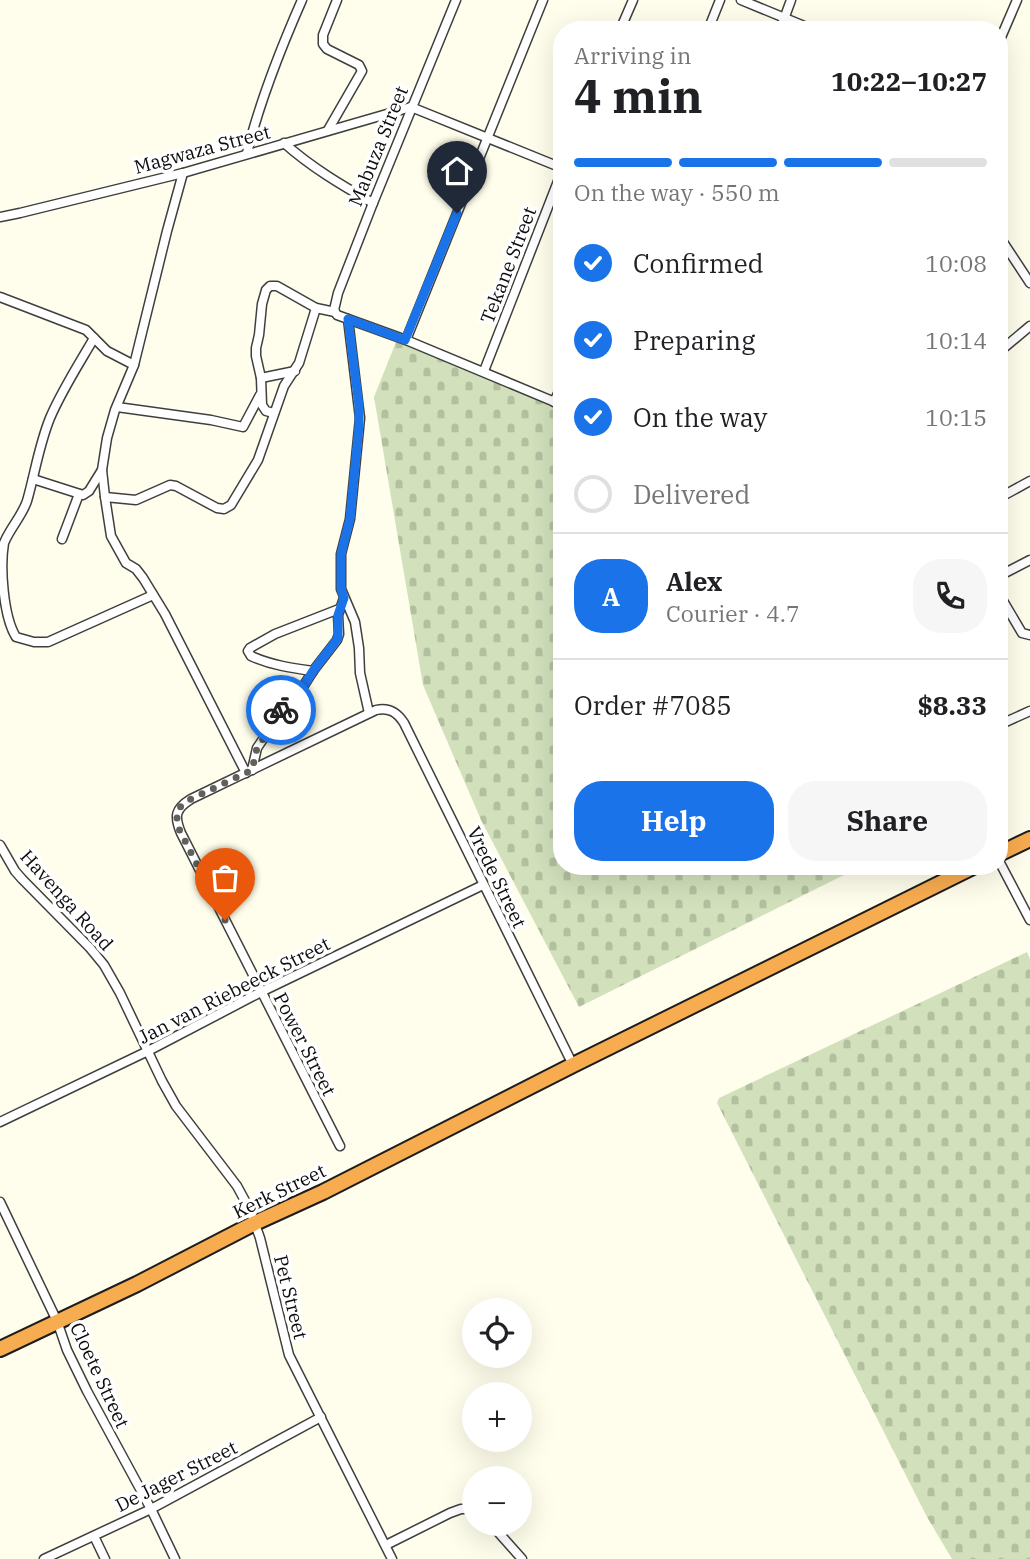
<!DOCTYPE html>
<html lang="en">
<head>
<meta charset="utf-8">
<style>
  body { margin:0; font-family:"IBM Plex Serif",serif; background:#f6f6f6; color:#202124; height:100vh; display:flex; flex-direction:column; font-size:26px; white-space:nowrap }
  * { box-sizing:border-box; margin:0 }
  p { font-size:23px; color:#757577 }
  .icon { flex:none; width:38px; height:38px; fill:none; stroke:currentColor; stroke-width:2; stroke-linecap:round; stroke-linejoin:round }
  .map { position:relative; flex:1; overflow:hidden }
  .sheet { position:absolute; left:553px; top:21px; width:455px; height:854px; display:flex; flex-direction:column; background:#fff; border-radius:28px; box-shadow:0 7px 28px #0002 }
  .sheet>* { flex:none }
  .fabs { position:absolute; left:462px; top:1298px; display:grid; gap:14px }
  .fabs a { display:grid; place-items:center; width:70px; height:70px; border-radius:50%; background:#fff; box-shadow:0 7px 28px #0002; font-size:35px }
  .pin { position:absolute; display:grid; place-items:center; width:60px; height:60px; color:#fff; margin:-72px -30px; border-radius:50% 50% 50% 0; rotate:-45deg; box-shadow:0 0 7px #0007 }
  .pin .icon { rotate:45deg }
  .courier { position:absolute; display:grid; place-items:center; width:70px; height:70px; margin:-35px; border:5px solid #1a73e8; border-radius:50%; background:#fff; color:#222; box-shadow:0 2px 9px #0007 }
  .headline em { font-style:normal; font-weight:700 }
  .headline div { display:flex; flex-direction:column-reverse }
  .headline { display:flex; align-items:center; justify-content:space-between; height:119px; padding:0 21px }
  h1 { font-size:46px; font-weight:700; line-height:52px }
  .bar { display:grid; grid-template-columns:repeat(4,1fr); gap:10px 7px; align-content:center; height:84px; padding:0 21px }
  .bar i { height:9px; border-radius:5px; background:#e0e0e0 }
  .bar .selected { background:#1a73e8 }
  .bar p { grid-column:span 4 }
  .line { display:flex; align-items:center; gap:18px; padding:0 21px; border-top:2px solid #e0e0e0 }
  .line div { flex:1 }
  .round { display:grid; place-items:center; flex:none; width:74px; height:74px; border-radius:28px; background:#f6f6f6 }
  ol { padding:0 21px; list-style:none }
  li { display:flex; align-items:center; gap:21px; height:77px }
  li p { margin-inline-start:auto }
  li .icon { padding:7px; border-radius:50%; background:#1a73e8; color:#fff; stroke-width:4 }
  li:last-child { color:#757577 }
  li i { width:38px; height:38px; border:4px solid #e0e0e0; border-radius:50% }
  .action { display:flex; gap:14px; margin-top:auto; padding:14px 21px }
  .action a { flex:1; height:80px; border-radius:28px; background:#1a73e8; color:#fff; font-size:28px; font-weight:700; line-height:80px; text-align:center }
  .action a+a { background:#f6f6f6; color:#202124 }
  .map>svg:first-child { display:block }
  .cemetery { fill:url(#cemetery-stones) }
  .lines { fill:none; stroke-linecap:round; stroke-linejoin:round }
  .street-casing { stroke:#3f3f3f; stroke-width:11 }
  .highway-casing { stroke:#1d1d1d; stroke-width:18 }
  .street { stroke:#fff; stroke-width:8 }
  .highway { stroke:#f8ac50; stroke-width:14 }
  .done { stroke:#61605a; stroke-width:7; stroke-dasharray:0 12.6 }
  .route { stroke:#1a73e8; stroke-width:9 }
  .labels { text-anchor:middle; dominant-baseline:central; stroke-width:7; stroke-linejoin:round; paint-order:stroke }
  .street-label { font-size:19px; fill:#0c0c0c; stroke:#fff }
</style>
</head>
<body>
<div class="map">
<svg width="1030" height="1559" viewBox="0 0 1030 1559">
  <defs>
    <pattern id="cemetery-stones" width="16" height="16" patternUnits="userSpaceOnUse" patternTransform="scale(1.75)"><rect width="16" height="16" fill="#d2e1bc"/><path d="M2 7V4a2 2 0 0 1 4 0v3zM10 15v-3a2 2 0 0 1 4 0v3z" fill="#b3c0a0"/></pattern>
  </defs>
  <rect width="100%" height="100%" fill="#fffdeb"/>
  <g class="cemetery">
    <polygon points="398,337 562,402 562,866 862,866 579,1007 481,820 423,685 374,397"/>
    <polygon points="1027,952 1030,959 1030,1559 952,1559 927,1517 717,1103 719,1098"/>
  </g>
  <g class="lines">
    <g class="street-casing">
      <g id="street">
        <polyline points="456,0 373,203 338,293 334,310 337,315 406,340 562,405"/>
        <polyline points="741,0 814,30"/>
        <polyline points="620,30 633,0"/>
        <polyline points="708,30 720,0"/>
        <polyline points="780,30 791,0"/>
        <polyline points="999,42 1017,0"/>
        <polyline points="411,107 562,168"/>
        <polyline points="328,130 362,71 359,65 327,49 323,44 323,35 337,0"/>
        <path d="M284,143C311,167 341,185 373,203"/>
        <path d="M247,153C260,100 280,50 302,0"/>
        <polyline points="183,173 167,231 134,365 115,410 107,438 102,470 105,497 111,536 126,563 136,569 143,578 165,614 246,773"/>
        <polyline points="0,217 20,213 183,173 411,107"/>
        <polyline points="999,236 1030,283"/>
        <polyline points="0,297 86,330 107,351 134,365"/>
        <polyline points="348,319 360,418 350,519 341,554 341,589 355,622 359,648 360,673 369,713"/>
        <path d="M94,338C79,364 62,390 50,418C39,445 35,473 27,501C22,516 10,528 4,543C0,566 3,616 16,637L34,642H48L153,595"/>
        <polyline points="406,340 543,0"/>
        <polyline points="999,352 1030,326"/>
        <polyline points="484,371 562,171"/>
        <polyline points="261,378 295,371"/>
        <polyline points="554,402 562,385"/>
        <polyline points="117,407 211,420 243,427 260,395"/>
        <polyline points="274,413 266,411 262,405 261,378 256,356 256,348 259,335 262,304 266,290 270,286 277,286 316,308 335,312"/>
        <polyline points="33,479 83,495 89,491 102,470"/>
        <polyline points="105,497 136,500 170,485 176,486 217,508 224,509 231,505 258,460 284,386 299,363 316,308"/>
        <polyline points="999,498 1030,481"/>
        <polyline points="62,539 79,494"/>
        <polyline points="999,576 1030,560"/>
        <polyline points="999,594 1022,633 1030,635"/>
        <path d="M313,671C291,668 271,665 251,656L248,651L250,648L275,634L339,609"/>
        <polyline points="999,725 1030,711"/>
        <polyline points="252,770 257,748 276,720 281,709 301,690 313,671 337,640 339,634 338,615 344,598"/>
        <polyline points="0,845 15,871 22,879 90,948 104,965 120,993 162,1081 176,1106 237,1186 250,1210 260,1238 289,1355 392,1559"/>
        <polyline points="999,861 1030,920"/>
        <polyline points="0,1122 148,1051 261,992 483,885"/>
        <path d="M340,1146L181,833C174,816 175,809 191,799L376,710C389,707 397,712 404,723L573,1065"/>
        <polyline points="0,1202 57,1321 67,1350 87,1391 151,1509 175,1559"/>
        <polyline points="491,1524 522,1559"/>
        <polyline points="94,1536 105,1559"/>
        <polyline points="386,1545 450,1513 461,1509 474,1509"/>
        <polyline points="44,1559 151,1509 321,1417"/>
      </g>
    </g>
    <g class="highway-casing">
      <g id="highway">
        <polyline points="999,854 1030,839"/>
        <polyline points="0,1349 137,1284 255,1223 323,1192 573,1065 975,866"/>
      </g>
    </g>
    <use href="#street" class="street"/>
    <use href="#highway" class="highway"/>
  </g>
  <g class="lines">
    <polyline class="done" points="225,920 177,825 177,811 182,805 191,799 252,770 257,748 276,720 281,710"/>
    <polyline class="route" points="281,710 301,690 313,671 338,638 338,615 344,598 341,589 341,554 350,519 359,426 359,406 348,319 405,340 457,213"/>
  </g>
  <g class="labels">
    <g class="street-label">
      <text transform="translate(378 146) rotate(-68)">Mabuza Street</text>
      <text transform="translate(202 149) rotate(-15)">Magwaza Street</text>
      <text transform="translate(508 265) rotate(-69)">Tekane Street</text>
      <text transform="translate(497 877) rotate(64)">Vrede Street</text>
      <text transform="translate(67 900) rotate(48)">Havenga Road</text>
      <text transform="translate(234 990) rotate(-27)">Jan van Riebeeck Street</text>
      <text transform="translate(305 1044) rotate(63)">Power Street</text>
      <text transform="translate(279 1191) rotate(-26)">Kerk Street</text>
      <text transform="translate(291 1297) rotate(76)">Pet Street</text>
      <text transform="translate(100 1375) rotate(65)">Cloete Street</text>
      <text transform="translate(176 1476) rotate(-27)">De Jager Street</text>
    </g>
  </g>
</svg>
<div class="fabs">
<a><svg class="icon" aria-label="locate" viewBox="0 0 24 24"><circle cx="12" cy="12" r="6"/><path d="M12 2v4M12 18v4M2 12h4M18 12h4"/></svg></a>
<a>+</a>
<a>−</a>
</div>
<div class="pin" style="left:225px;top:920px;background:#ea580c"><svg class="icon" aria-label="bag" viewBox="0 0 24 24"><path d="M5 8h14l-1 12H6zM9 8a3 3 0 0 1 6 0"/></svg></div>
<div class="pin" style="left:457px;top:213px;background:#1f2937"><svg class="icon" aria-label="home" viewBox="0 0 24 24"><path d="M3 11l9-7 9 7M6 9v11h12V9"/></svg></div>
<div class="courier" style="left:281px;top:710px"><svg class="icon" aria-label="bike" viewBox="0 0 24 24"><circle cx="6" cy="16" r="4"/><circle cx="18" cy="16" r="4"/><path d="M6 16l4-8h5l3 8M10 8l3 8H6M13 5h3"/></svg></div>
<section class="sheet">
<div class="headline"><div><h1>4 min</h1><p>Arriving in</p></div><em>10:22–10:27</em></div>
<div class="bar"><i class="selected"></i><i class="selected"></i><i class="selected"></i><i></i><p>On the way · 550 m</p></div>
<ol>
<li><svg class="icon" aria-label="check" viewBox="0 0 24 24"><path d="M5 12l5 5 9-10"/></svg>Confirmed<p>10:08</p></li>
<li><svg class="icon" aria-label="check" viewBox="0 0 24 24"><path d="M5 12l5 5 9-10"/></svg>Preparing<p>10:14</p></li>
<li><svg class="icon" aria-label="check" viewBox="0 0 24 24"><path d="M5 12l5 5 9-10"/></svg>On the way<p>10:15</p></li>
<li><i></i>Delivered</li>
</ol>
<div class="line" style="height:126px"><b class="round" style="background:#1a73e8;color:#fff">A</b><div><b>Alex</b><p>Courier · 4.7</p></div><a class="round"><svg class="icon" aria-label="phone" viewBox="0 0 24 24"><path d="M5 4h4l2 5-3 2q2 4 5 5l2-3 5 2v4C11 20 4 13 5 4z"/></svg></a></div>
<div class="line" style="height:91px"><div>Order #7085</div><b>$8.33</b></div>
<div class="action"><a>Help</a><a>Share</a></div>
</section>
</div>
</body>
</html>
